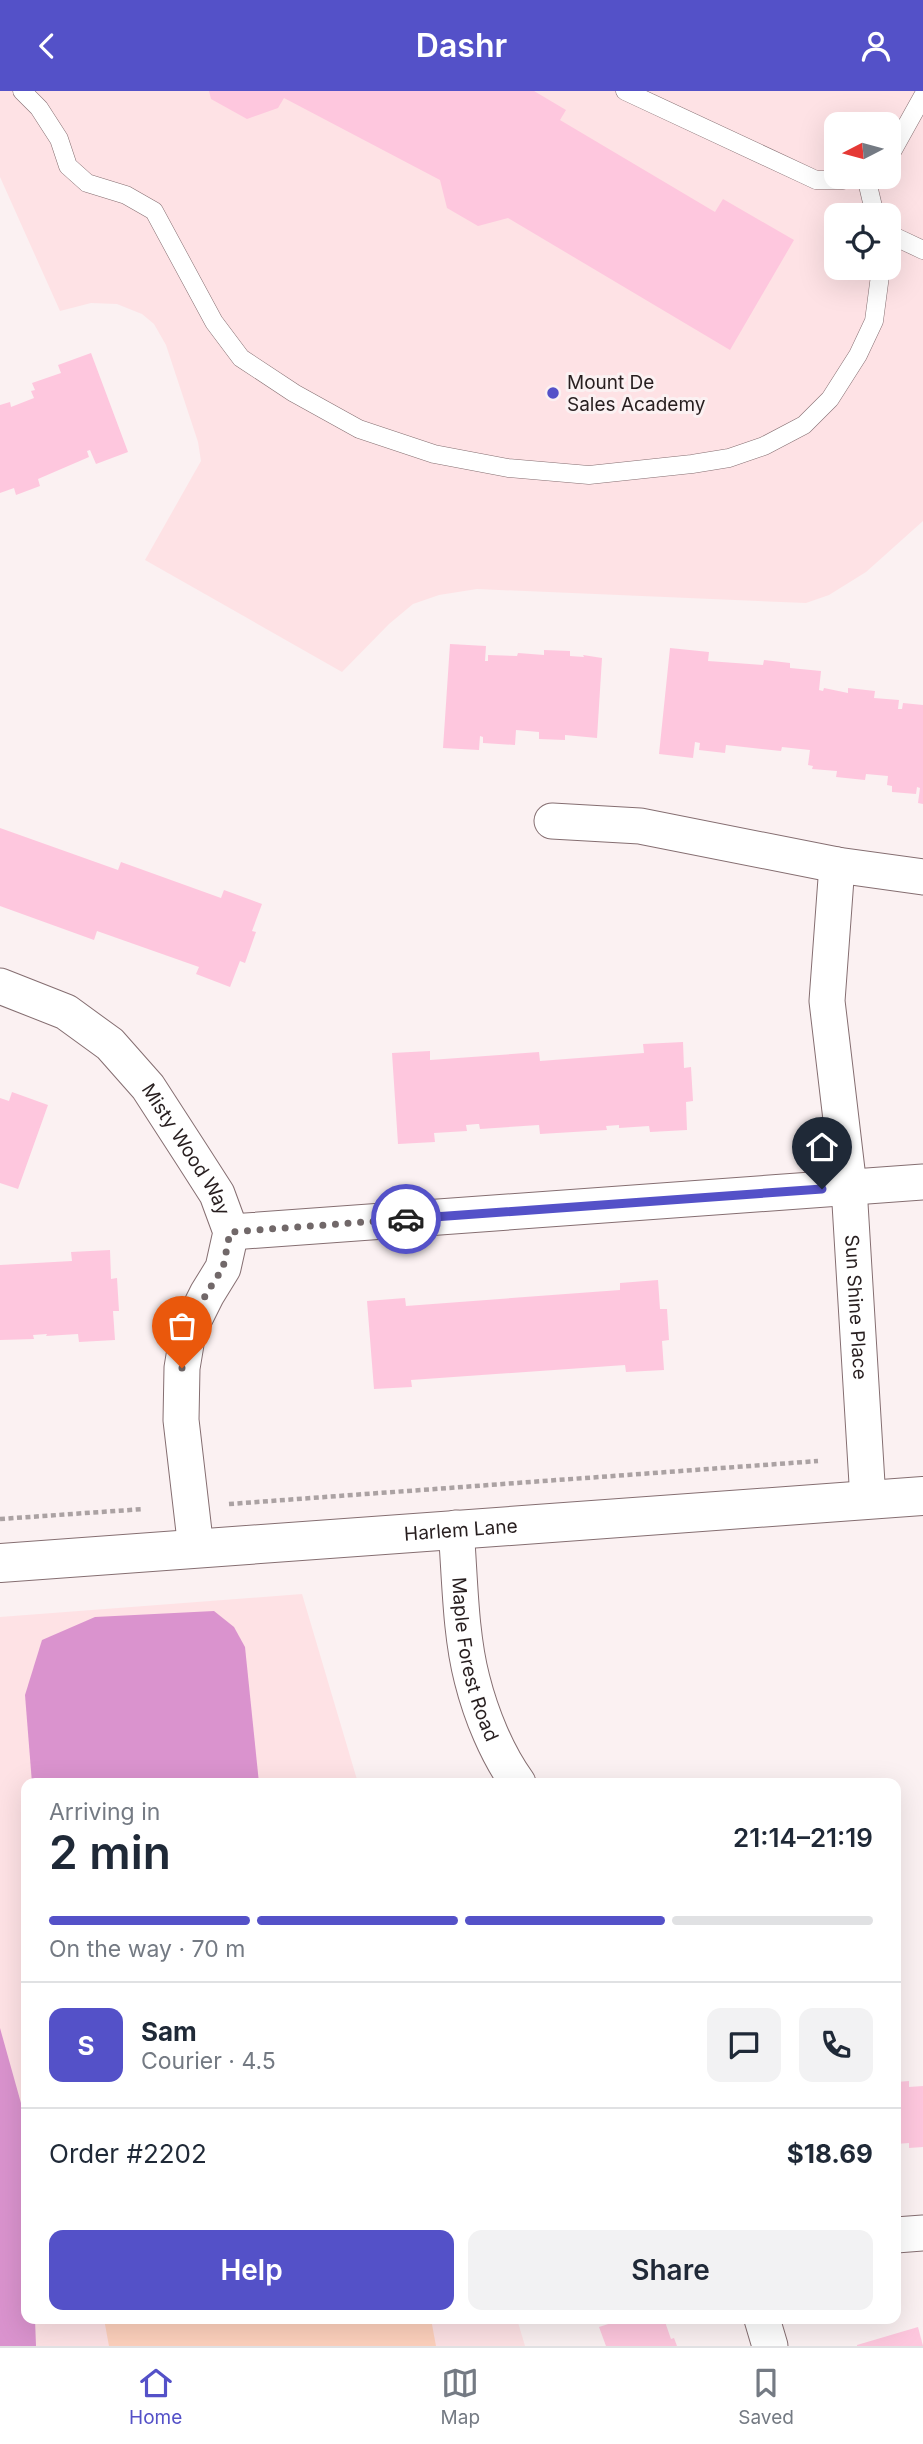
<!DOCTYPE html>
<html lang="en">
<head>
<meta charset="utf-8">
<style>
  body { margin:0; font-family:Inter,sans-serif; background:#f2f2f3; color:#1f2937; height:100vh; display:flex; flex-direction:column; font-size:26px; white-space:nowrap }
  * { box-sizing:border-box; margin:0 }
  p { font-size:23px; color:#747a83 }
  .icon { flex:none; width:38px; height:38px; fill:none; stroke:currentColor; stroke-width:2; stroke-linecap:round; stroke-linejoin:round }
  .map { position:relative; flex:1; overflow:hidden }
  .drawer { position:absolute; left:21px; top:1687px; width:880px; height:546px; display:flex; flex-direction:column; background:#fff; border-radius:14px; box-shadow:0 7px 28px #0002 }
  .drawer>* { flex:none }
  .needle { width:46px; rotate:264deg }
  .buttons { position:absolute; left:824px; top:21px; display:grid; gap:14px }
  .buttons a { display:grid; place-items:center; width:77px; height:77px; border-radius:14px; background:#fff; box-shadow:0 7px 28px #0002; font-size:35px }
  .pin { position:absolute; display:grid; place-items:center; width:60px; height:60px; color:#fff; margin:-72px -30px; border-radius:50% 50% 50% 0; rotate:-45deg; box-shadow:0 0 7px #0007 }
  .pin .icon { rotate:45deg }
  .courier { position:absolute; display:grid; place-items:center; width:70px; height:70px; margin:-35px; border:5px solid #5451c8; border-radius:50%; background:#fff; color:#222; box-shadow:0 2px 9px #0007 }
  .headline em { font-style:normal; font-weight:600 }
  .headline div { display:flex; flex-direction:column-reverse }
  .headline { display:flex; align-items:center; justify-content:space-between; height:119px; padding:0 28px }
  h1 { font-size:46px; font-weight:600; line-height:52px }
  .bar { display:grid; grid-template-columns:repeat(4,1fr); gap:10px 7px; align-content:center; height:84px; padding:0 28px }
  .bar i { height:9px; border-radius:5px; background:#e0e1e3 }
  .bar .active { background:#5451c8 }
  .bar p { grid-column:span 4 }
  .line { display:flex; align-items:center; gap:18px; padding:0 28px; border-top:2px solid #e0e1e3 }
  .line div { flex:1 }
  .round { display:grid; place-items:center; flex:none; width:74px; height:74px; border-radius:14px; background:#f2f2f3 }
  .cta { display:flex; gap:14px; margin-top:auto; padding:14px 28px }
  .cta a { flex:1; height:80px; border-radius:14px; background:#5451c8; color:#fff; font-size:28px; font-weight:600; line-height:80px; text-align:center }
  .cta a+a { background:#f2f2f3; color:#1f2937 }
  header { display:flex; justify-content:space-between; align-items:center; height:91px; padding:0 28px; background:#5451c8; color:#fff; font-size:32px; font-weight:600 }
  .tab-bar { display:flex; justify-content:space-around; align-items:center; height:98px; border-top:2px solid #e0e1e3; background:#fff; font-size:19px; color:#747a83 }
  .tab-bar a { display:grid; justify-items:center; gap:4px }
  .tab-bar .active { color:#5451c8 }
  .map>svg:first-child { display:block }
  .built { fill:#fee2e5; fill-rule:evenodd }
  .green { fill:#fed1bd }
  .water { fill:#da93ce }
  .building { fill:#fec7de }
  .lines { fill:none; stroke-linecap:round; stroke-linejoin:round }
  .service-casing { stroke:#856e71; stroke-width:19 }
  .minor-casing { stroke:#856e71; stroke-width:37 }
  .tertiary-casing { stroke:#856e71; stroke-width:40 }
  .path { stroke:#aba2a3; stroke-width:4.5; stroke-dasharray:5 3.5; stroke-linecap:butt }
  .service { stroke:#fff; stroke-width:18 }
  .minor { stroke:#fff; stroke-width:35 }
  .tertiary { stroke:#fff; stroke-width:38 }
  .done { stroke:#716869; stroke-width:7; stroke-dasharray:0 12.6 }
  .route { stroke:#5451c8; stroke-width:9 }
  .poi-dot { fill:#5451c8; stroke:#fbf1f2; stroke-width:2.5 }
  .labels { text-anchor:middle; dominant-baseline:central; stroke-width:6; stroke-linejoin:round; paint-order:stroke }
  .poi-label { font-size:19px; fill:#271e1f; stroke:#fbf1f2; text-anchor:start }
  .street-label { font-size:19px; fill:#271e1f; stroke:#fbf1f2 }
</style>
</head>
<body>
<header><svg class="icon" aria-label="back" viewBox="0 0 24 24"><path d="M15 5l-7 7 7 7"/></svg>Dashr<svg class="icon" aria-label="person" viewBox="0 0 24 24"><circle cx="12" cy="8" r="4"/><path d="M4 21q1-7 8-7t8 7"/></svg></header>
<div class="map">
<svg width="923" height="2255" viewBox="0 0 923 2255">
  <rect width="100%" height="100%" fill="#fbf1f2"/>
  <g class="built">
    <path d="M0,0H923V430L866,481L829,504L806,512L477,498L439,504L413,513L389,533L342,581L145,469L201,370L198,351L166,254L154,233L142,223L117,213L91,212L60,220L0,86ZM836,33H889V86H836ZM836,124H889V177H836Z"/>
    <polygon points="302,1503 358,1692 26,1692 26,2228 517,2228 525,2255 0,2255 0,1526"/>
  </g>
  <polygon class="green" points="104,2228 431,2228 436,2255 109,2255"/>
  <g class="water">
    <polygon points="214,1520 234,1536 245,1556 259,1692 32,1692 25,1604 42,1549 95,1526"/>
    <polygon points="0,1937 26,2030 26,2228 35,2228 36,2255 0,2255"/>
  </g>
  <g class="building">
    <polygon points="209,0 534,0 566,19 560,29 715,121 723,108 794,149 730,259 508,127 478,135 447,117 440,89 284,7 278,17 247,28 211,8"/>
    <polygon points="91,262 128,361 96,373 90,359 87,360 89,366 38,388 40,395 16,404 14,397 0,402 0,314 10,311 11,316 34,307 31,300 35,299 32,292 61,282 58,274"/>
    <polygon points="450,553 486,555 485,570 488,570 488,564 517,565 518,562 544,564 544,559 570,560 570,565 584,566 583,564 602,567 597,647 565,644 565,649 539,648 539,641 516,639 515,654 483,652 483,646 480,645 479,659 443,657"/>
    <polygon points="670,557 709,561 708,570 763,574 764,569 790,572 790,577 821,580 819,599 823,600 824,597 848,602 848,597 875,600 874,607 899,609 898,618 902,618 903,612 923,614 923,713 918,712 920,697 917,696 916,703 892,701 892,695 887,694 888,685 866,683 865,689 836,686 837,680 812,678 813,675 808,674 810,659 782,656 781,660 726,654 725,662 699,659 700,652 695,651 693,667 659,663"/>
    <polygon points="0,737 118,779 121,771 221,807 224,799 262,813 252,840 256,841 245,872 240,870 230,896 196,883 199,876 97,840 94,849 0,815"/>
    <polygon points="683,951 684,977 691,976 693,1010 686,1011 687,1039 650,1041 649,1035 619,1037 619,1034 606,1035 607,1039 540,1043 539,1034 480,1038 479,1033 477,1033 466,1034 467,1040 434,1042 435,1051 398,1053 392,962 430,960 430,969 539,961 540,970 644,962 643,953"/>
    <polygon points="12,1001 48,1014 18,1098 0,1092 0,1007 9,1010"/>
    <polygon points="110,1159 111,1188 117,1187 119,1220 113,1220 115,1249 79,1251 78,1243 46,1245 47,1243 33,1244 34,1248 0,1249 0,1174 72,1170 71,1161"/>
    <polygon points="658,1189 660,1218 667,1218 669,1249 662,1250 664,1279 626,1281 625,1274 411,1289 412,1296 374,1298 367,1210 405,1207 406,1215 620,1199 620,1192"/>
    <polygon points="909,1990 909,1996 923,1995 923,2056 909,2057 909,2052 896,2053 896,1991"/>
    <polygon points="624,2228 664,2228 671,2248 674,2247 677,2255 606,2255 599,2236"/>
    <polygon points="918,2236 923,2255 857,2255 857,2254"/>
  </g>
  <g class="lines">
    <g class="service-casing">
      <g id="service">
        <polyline points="22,0 39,17 59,48 68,75 87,92 126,104 154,120 214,231 241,267 294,302 359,338 434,363 508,377 589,384 692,373 729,367 764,355 804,334 830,308 858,264 874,230 881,177"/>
        <polyline points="625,0 816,89 843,89 850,86"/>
        <polyline points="889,66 923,5"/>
        <polyline points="866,86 875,124"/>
        <polyline points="889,143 923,159"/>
      </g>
    </g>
    <g class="minor-casing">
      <g id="minor">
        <polyline points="552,730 640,735 837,774 923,786"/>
        <path id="s1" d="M837,774L827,910L849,1096L868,1409"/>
        <path id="s2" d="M0,895L66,921L110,953L148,996L192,1064L217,1103L231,1141L223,1177L207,1203L188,1241L182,1277L181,1329L196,1458"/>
        <polyline points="231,1141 923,1091"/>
        <path id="s3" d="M456,1437C460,1486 460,1542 472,1588C481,1624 497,1663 518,1692"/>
        <polyline points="896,2144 923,2142"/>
        <polyline points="762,2228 770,2255"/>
      </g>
    </g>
    <g class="tertiary-casing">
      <g id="tertiary">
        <path id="s4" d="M0,1472L923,1405"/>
      </g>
    </g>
    <g class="path">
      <polyline points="229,1413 818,1370"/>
      <polyline points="0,1428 144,1418"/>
    </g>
    <use href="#service" class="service"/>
    <use href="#minor" class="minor"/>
    <use href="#tertiary" class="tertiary"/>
  </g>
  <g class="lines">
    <polyline class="done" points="182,1277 188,1241 206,1203 223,1177 230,1141 406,1128"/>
    <polyline class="route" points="406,1128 822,1098"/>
  </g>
  <circle class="poi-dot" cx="553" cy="302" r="7"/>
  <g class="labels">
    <g class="poi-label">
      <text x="567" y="291">Mount De<tspan x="567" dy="22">Sales Academy</tspan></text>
    </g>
    <g class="street-label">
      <text stroke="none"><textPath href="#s2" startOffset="256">Misty Wood Way</textPath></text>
      <text stroke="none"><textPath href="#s1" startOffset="444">Sun Shine Place</textPath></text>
      <text stroke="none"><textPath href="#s4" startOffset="462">Harlem Lane</textPath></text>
      <text stroke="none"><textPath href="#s3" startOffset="133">Maple Forest Road</textPath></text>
    </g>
  </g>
</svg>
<div class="buttons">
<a><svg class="needle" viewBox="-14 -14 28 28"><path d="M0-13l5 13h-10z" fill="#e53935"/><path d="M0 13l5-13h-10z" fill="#747a83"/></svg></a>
<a><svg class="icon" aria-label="locate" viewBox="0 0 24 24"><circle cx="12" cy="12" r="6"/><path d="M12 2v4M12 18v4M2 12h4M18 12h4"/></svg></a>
</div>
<div class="pin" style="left:182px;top:1277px;background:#ea580c"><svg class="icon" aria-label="bag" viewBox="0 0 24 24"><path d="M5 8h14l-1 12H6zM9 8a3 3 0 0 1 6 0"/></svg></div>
<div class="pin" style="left:822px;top:1098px;background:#1f2937"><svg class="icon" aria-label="home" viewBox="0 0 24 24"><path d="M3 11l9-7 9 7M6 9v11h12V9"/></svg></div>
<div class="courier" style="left:406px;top:1128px"><svg class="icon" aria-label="car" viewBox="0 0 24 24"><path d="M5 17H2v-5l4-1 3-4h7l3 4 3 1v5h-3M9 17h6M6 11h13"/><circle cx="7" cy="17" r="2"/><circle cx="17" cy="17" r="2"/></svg></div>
<section class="drawer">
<div class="headline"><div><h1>2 min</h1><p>Arriving in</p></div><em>21:14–21:19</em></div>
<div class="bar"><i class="active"></i><i class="active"></i><i class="active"></i><i></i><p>On the way · 70 m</p></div>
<div class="line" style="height:126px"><b class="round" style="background:#5451c8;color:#fff">S</b><div><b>Sam</b><p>Courier · 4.5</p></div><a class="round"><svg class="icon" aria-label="chat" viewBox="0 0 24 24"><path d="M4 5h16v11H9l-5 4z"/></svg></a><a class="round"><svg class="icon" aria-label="phone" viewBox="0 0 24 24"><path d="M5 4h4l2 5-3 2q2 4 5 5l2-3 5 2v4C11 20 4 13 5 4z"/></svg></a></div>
<div class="line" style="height:91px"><div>Order #2202</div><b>$18.69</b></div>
<div class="cta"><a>Help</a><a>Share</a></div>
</section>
</div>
<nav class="tab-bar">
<a class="active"><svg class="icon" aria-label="home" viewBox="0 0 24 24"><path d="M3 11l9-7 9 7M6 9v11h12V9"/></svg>Home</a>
<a><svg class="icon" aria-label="map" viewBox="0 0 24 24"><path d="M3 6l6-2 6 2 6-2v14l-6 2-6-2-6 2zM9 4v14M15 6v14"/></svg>Map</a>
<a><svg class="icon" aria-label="saved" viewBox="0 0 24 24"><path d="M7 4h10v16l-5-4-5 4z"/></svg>Saved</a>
</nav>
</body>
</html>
